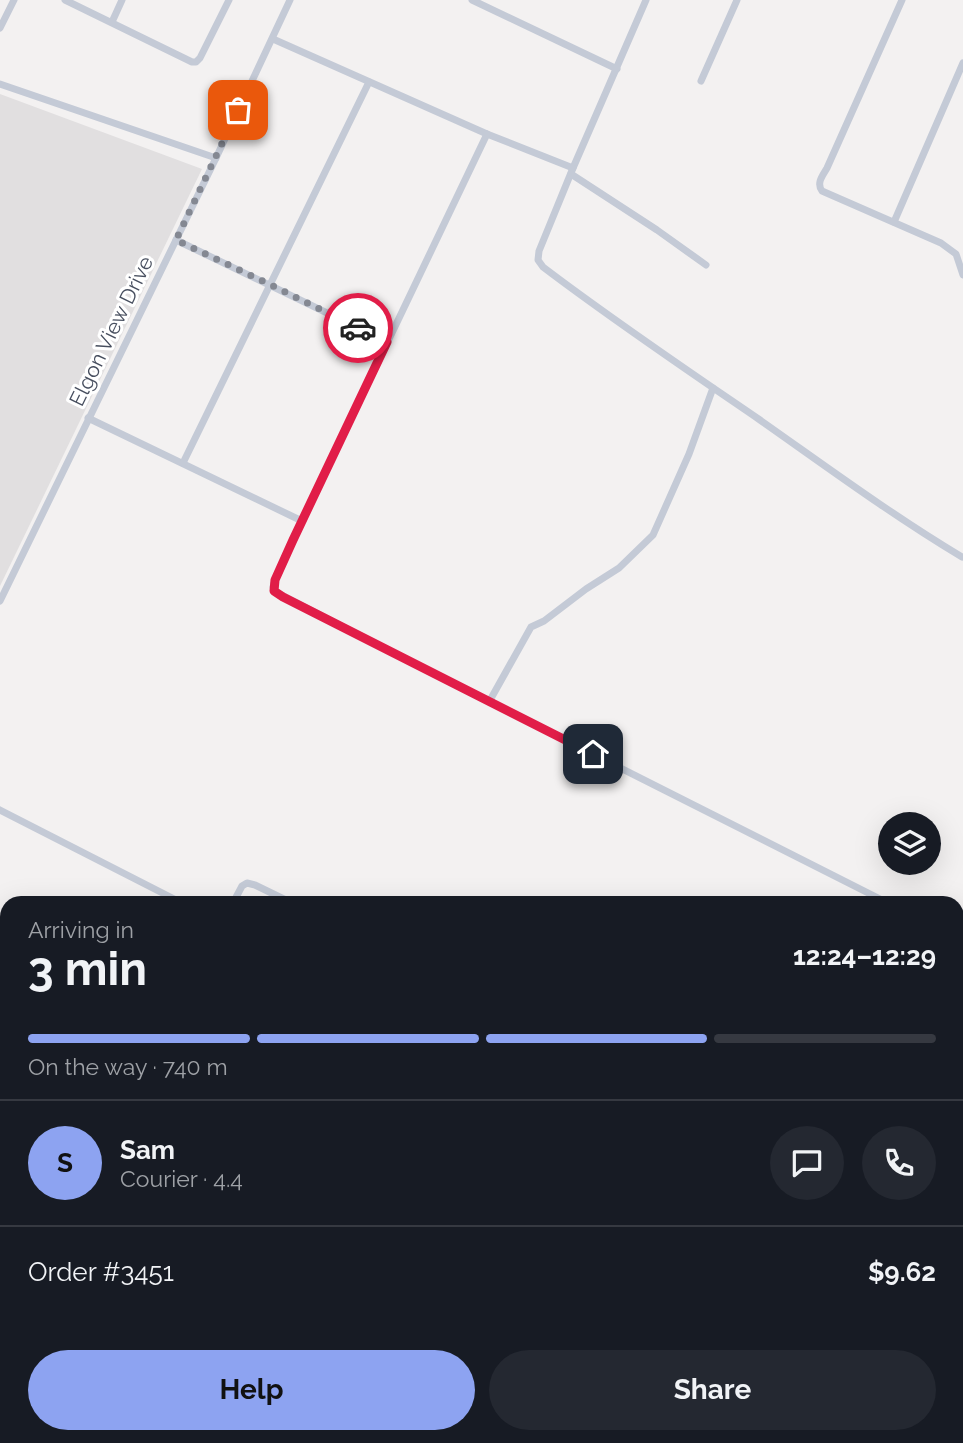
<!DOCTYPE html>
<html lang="en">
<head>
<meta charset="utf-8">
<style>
  body { margin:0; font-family:Raleway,sans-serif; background:#242831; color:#f1f3f6; height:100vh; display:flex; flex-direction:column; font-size:26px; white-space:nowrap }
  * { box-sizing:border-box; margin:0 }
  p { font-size:23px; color:#9ea1a6 }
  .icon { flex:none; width:38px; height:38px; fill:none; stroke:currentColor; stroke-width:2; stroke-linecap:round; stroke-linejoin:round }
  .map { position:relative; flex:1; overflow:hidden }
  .drawer { position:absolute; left:0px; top:896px; width:964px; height:548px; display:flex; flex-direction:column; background:#171b24; border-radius:21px 21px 0 0; box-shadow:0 7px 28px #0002 }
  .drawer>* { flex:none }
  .controls { position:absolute; left:878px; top:812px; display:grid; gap:14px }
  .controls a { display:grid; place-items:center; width:63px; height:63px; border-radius:50%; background:#171b24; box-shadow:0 7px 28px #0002; font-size:35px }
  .pin { position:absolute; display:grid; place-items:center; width:60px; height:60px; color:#fff; margin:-30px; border-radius:14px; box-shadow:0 4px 10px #0006 }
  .courier { position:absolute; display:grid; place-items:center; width:70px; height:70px; margin:-35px; border:5px solid #e11d48; border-radius:50%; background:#fff; color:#222; box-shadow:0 2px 9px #0007 }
  .overview em { font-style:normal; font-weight:700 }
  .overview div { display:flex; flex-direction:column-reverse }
  .overview { display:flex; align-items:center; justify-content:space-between; height:119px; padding:0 28px }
  h1 { font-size:46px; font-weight:700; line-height:52px }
  .bar { display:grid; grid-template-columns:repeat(4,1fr); gap:10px 7px; align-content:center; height:84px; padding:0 28px }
  .bar i { height:9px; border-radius:5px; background:#363941 }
  .bar .current { background:#8da3f1 }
  .bar p { grid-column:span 4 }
  .line { display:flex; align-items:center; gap:18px; padding:0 28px; border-top:2px solid #363941 }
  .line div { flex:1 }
  .round { display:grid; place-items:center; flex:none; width:74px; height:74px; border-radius:37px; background:#242831 }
  .primary-button { display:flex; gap:14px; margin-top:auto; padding:14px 28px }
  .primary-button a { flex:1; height:80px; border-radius:42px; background:#8da3f1; color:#111; font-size:28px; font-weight:700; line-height:80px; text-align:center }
  .primary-button a+a { background:#242831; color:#f1f3f6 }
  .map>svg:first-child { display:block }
  .education { fill:#e1dfe0 }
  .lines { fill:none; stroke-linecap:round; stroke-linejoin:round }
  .minor { stroke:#c4cad6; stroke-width:7 }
  .done { stroke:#848892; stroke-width:7; stroke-dasharray:0 12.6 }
  .route { stroke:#e11d48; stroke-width:9 }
  .labels { text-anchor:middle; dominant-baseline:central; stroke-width:6; stroke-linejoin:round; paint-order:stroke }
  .street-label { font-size:21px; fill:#484f5f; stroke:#fff }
</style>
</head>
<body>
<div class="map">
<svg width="963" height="1443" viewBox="0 0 963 1443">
  <rect width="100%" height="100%" fill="#f3f1f1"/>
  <polygon class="education" points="0,94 202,169 0,586"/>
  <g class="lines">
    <g class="minor">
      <polyline points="65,0 192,62 196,62 200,58 229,0"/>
      <polyline points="472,0 617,69"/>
      <path d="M646,0L573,168L539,251L538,260L543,267C614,321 687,370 760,420C827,467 892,515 962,557"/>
      <path d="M902,0L827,168C823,175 816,183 822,191L941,243L956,254L963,275"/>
      <polyline points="112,22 122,0"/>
      <polyline points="0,28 14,0"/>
      <polyline points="273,39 487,134 573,168"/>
      <polyline points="701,81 737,0"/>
      <polyline points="0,84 216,158"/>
      <polyline points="487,134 293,540 275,580 273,587 274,591 444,679 888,903"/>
      <polyline points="571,174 657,230 706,265"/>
      <polyline points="894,222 963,63"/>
      <polyline points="176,240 387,342"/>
      <polyline points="88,418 302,521"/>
      <polyline points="183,463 369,82"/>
      <polyline points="0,601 216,158 290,0"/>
      <polyline points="489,702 531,627 544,621 586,589 619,568 653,535 689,454 713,388"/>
      <polyline points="0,810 182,903"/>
      <polyline points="233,903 242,886 247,883 255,885 292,903"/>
      <polyline points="957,938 963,941"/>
      <polyline points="0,944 7,947"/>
      <polyline points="0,1180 7,1184"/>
      <polyline points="0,1239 7,1224"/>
      <polyline points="957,1294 963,1280"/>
      <polyline points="507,1437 520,1443"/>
      <polyline points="950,1437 953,1443"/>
      <polyline points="38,1443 40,1437"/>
      <polyline points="193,1443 196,1437"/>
      <polyline points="396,1443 399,1437"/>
      <polyline points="490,1443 493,1437"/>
      <polyline points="892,1443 894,1437"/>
    </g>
  </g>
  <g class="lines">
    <polyline class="done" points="238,110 176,240 269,284 358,328"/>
    <polyline class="route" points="358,328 387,342 293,540 275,580 274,591 283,597 593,754"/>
  </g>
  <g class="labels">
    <g class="street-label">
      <text transform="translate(111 331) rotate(-64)">Elgon View Drive</text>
    </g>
  </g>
</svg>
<div class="controls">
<a><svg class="icon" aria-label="layers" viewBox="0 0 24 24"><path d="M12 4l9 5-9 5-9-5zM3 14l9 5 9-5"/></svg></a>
</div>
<div class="pin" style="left:238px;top:110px;background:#ea580c"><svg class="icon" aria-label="bag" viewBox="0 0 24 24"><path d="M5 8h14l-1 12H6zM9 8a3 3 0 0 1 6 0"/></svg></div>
<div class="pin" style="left:593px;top:754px;background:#1f2937"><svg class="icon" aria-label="home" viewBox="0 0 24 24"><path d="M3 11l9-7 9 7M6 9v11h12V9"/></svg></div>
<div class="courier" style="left:358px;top:328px"><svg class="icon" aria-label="car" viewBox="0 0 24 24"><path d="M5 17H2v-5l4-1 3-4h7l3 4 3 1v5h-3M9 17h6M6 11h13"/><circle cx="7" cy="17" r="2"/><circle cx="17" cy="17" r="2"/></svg></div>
<section class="drawer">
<div class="overview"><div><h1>3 min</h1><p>Arriving in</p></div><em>12:24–12:29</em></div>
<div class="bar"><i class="current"></i><i class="current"></i><i class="current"></i><i></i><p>On the way · 740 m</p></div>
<div class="line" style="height:126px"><b class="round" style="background:#8da3f1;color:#111">S</b><div><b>Sam</b><p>Courier · 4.4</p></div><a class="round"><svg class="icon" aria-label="chat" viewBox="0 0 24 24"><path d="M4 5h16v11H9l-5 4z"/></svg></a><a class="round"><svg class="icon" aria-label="phone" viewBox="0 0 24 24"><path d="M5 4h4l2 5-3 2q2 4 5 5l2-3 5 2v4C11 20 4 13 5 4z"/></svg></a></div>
<div class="line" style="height:91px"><div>Order #3451</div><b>$9.62</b></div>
<div class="primary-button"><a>Help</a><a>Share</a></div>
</section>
</div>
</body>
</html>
